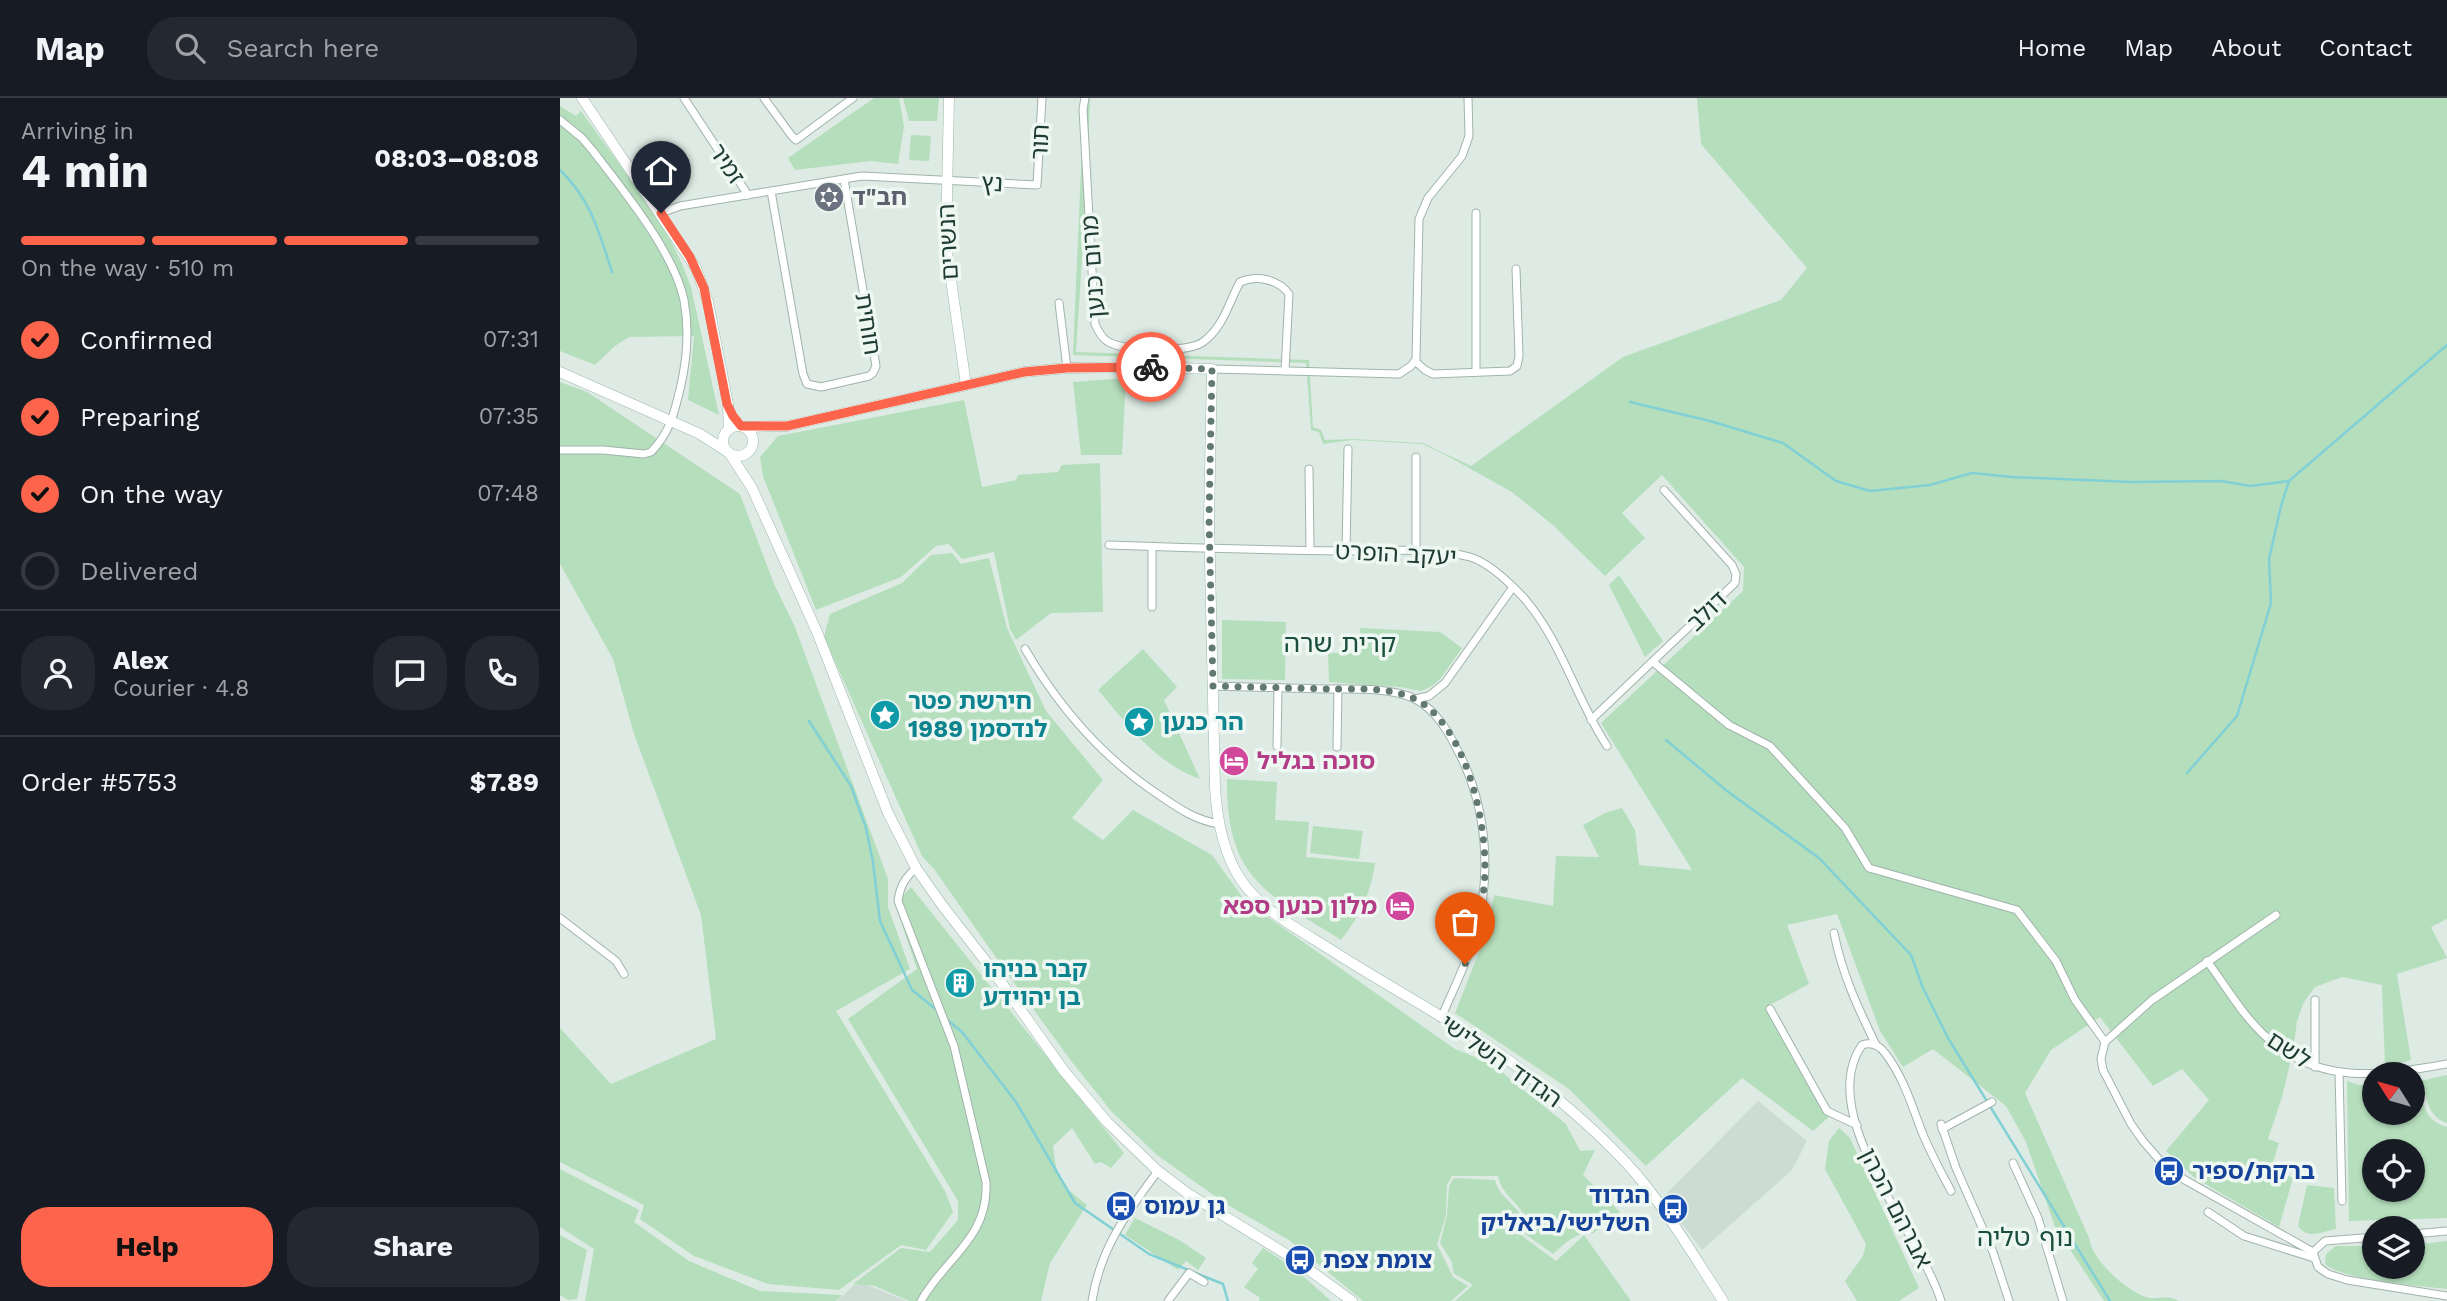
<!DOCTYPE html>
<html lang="en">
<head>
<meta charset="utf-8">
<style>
  body { margin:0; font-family:"Work Sans","Noto Sans Hebrew",sans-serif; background:#242831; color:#f1f3f6; height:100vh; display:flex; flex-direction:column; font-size:26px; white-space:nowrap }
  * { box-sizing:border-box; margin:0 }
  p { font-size:23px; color:#9ea1a6 }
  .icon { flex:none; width:38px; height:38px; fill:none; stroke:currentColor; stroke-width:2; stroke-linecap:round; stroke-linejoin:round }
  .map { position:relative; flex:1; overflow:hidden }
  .drawer { display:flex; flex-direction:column; background:#171b24; width:560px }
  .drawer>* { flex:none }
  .needle { width:46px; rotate:307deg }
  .tools { position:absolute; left:1802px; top:964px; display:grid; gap:14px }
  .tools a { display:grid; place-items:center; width:63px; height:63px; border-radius:50%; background:#171b24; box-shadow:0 2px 5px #0004; font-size:35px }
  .pin { position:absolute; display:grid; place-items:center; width:60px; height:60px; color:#fff; margin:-72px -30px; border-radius:50% 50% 50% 0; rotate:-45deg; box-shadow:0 0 7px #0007 }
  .pin .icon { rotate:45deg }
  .courier { position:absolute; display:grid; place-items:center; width:70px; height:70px; margin:-35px; border:5px solid #fc654b; border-radius:50%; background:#fff; color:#222; box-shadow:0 2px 9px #0007 }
  .head em { font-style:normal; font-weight:700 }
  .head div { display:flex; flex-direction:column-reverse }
  .head { display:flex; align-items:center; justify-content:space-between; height:119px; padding:0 21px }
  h1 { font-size:46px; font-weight:700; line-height:52px }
  .bar { display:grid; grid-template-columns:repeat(4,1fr); gap:10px 7px; align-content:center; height:84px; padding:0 21px }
  .bar i { height:9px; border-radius:5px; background:#363941 }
  .bar .current { background:#fc654b }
  .bar p { grid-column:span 4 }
  .line { display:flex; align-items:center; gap:18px; padding:0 21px; border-top:2px solid #363941 }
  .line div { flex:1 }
  .round { display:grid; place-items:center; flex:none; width:74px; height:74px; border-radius:28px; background:#242831 }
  ol { padding:0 21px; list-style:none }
  li { display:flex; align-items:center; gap:21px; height:77px }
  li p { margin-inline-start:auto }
  li .icon { padding:7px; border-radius:50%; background:#fc654b; color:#111; stroke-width:4 }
  li:last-child { color:#9ea1a6 }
  li i { width:38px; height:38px; border:4px solid #363941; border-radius:50% }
  .button { display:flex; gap:14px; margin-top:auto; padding:14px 21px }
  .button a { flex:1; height:80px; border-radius:28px; background:#fc654b; color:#111; font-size:28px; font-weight:700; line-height:80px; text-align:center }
  .button a+a { background:#242831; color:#f1f3f6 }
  header { display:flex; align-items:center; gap:42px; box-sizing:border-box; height:98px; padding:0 35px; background:#171b24; border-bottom:2px solid #363941 }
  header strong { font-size:33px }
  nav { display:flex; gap:38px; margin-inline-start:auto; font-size:24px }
  .search { width:490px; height:63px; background:#242831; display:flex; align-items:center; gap:18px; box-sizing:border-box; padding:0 24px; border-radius:28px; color:#9ea1a6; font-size:26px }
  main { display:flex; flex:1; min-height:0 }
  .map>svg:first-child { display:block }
  .built { fill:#ccdbd3 }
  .green { fill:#b5debc; fill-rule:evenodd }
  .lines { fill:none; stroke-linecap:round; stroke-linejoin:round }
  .stream { stroke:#81d0d5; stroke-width:2.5 }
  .street-casing { stroke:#a1b3ab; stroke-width:9 }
  .secondary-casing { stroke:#9cb8ab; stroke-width:11 }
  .street { stroke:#fff; stroke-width:7 }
  .secondary { stroke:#fff; stroke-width:10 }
  .done { stroke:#617970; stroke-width:7; stroke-dasharray:0 12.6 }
  .route { stroke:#fc654b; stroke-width:9 }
  .labels { text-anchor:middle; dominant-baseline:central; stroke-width:7; stroke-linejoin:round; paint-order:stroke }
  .street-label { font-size:24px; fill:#1e3c31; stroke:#eff7f2 }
  .worship-label { font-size:24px; font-weight:bold; fill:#5b616d; stroke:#eff7f2; text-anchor:start }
  .culture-label { font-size:24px; font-weight:bold; fill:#0d838f; stroke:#eff7f2; text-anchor:start }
  .hotel-label { font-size:24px; font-weight:bold; fill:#b23c85; stroke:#eff7f2; text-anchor:start }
  .transit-label { font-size:24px; font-weight:bold; fill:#164399; stroke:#eff7f2; text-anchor:start }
  .neighbourhood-label { font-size:26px; fill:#194f3c; stroke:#eff7f2 }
</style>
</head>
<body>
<header>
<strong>Map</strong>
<div class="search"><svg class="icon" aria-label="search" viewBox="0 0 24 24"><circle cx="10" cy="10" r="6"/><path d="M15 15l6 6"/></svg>Search here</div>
<nav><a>Home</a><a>Map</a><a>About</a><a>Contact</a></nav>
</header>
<main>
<section class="drawer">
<div class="head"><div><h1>4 min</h1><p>Arriving in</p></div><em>08:03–08:08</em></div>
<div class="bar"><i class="current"></i><i class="current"></i><i class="current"></i><i></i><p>On the way · 510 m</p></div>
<ol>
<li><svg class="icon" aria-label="check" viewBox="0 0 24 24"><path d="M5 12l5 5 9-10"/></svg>Confirmed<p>07:31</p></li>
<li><svg class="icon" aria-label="check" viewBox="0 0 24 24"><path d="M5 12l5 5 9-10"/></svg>Preparing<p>07:35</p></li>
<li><svg class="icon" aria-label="check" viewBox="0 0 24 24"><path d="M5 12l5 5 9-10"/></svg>On the way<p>07:48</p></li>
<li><i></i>Delivered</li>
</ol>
<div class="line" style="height:126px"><a class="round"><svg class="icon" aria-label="person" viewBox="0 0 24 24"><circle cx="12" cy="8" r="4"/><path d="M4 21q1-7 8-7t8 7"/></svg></a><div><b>Alex</b><p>Courier · 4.8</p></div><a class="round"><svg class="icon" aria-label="chat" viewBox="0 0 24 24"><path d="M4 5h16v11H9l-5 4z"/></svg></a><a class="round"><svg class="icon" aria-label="phone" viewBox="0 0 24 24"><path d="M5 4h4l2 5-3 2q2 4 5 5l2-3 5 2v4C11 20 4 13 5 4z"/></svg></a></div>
<div class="line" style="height:91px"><div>Order #5753</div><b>$7.89</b></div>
<div class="button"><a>Help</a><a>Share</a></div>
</section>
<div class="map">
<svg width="1887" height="1203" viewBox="0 0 1887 1203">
  <rect width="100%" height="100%" fill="#deebe4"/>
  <g class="built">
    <polygon points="1198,1003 1247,1043 1232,1072 1142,1152 1102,1100"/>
    <polygon points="301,1186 315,1190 346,1203 277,1203 294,1187"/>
  </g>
  <g class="green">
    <polygon points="314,0 339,0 344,28 338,66 310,63 235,72 228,60"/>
    <polygon points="343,0 379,0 377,23 349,23"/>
    <path d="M524,0H530L528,68L516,254L749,262L753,329L761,332L765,342L792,341L863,345L911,368L1063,259L1221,202L1247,170L1141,46L1137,0H1887V821L1871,829L1887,860L1837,876L1851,962L1825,969L1822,887L1782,879L1755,889L1744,904L1737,923L1733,953L1722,999L1708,1041L1719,1045L1711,1071L1733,1080L1719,1129L1635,1080L1606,1053L1649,1002L1622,971L1593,988L1540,919L1491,952L1465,995L1529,1140C1532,1162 1565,1192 1586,1199C1598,1203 1603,1195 1619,1203H1544L1495,1129L1466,1044L1446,1008L1373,951L1343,969L1320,933L1277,816L1227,827L1249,886L1208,908L1269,1019L1253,1033L1182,980L1086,1068L1009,991L895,915L927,834L934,797L993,808L996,758L1039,759L1023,727L1045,715L1062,710L1075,732L1079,767L1132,772L1041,625L1183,493L1184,469L1102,377L1062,415L1085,440L1045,478L994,428L952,394L882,355L862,346L793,342L763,346L759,334L751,332L746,265L513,257Z"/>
    <polygon points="0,8 16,18 21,13 86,103 111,143 122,166 131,189 159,317 128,302 134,238 69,239 55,248 35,267 0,253"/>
    <polygon points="351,37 371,38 369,63 349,62"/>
    <polygon points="566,280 562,357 521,357 513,284"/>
    <polygon points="0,284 27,294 180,396 214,486 235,529 328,781 328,809 350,871 276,913 385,1093 393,1114 366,1152 341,1147 279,1192 208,1186 134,1158 80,1121 84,1107 0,1064 0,930 51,986 156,941 141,817 74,636 53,561 0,466"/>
    <polygon points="404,302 422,389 456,382 458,377 498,374 502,367 540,365 543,514 491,515 456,542 450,531 434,454 402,461 389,446 376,448 341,479 256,512 203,378 200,359 218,338"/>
    <path d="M392,455L401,466L429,460L447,530L486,613L543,682L512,720L543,742L573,712L652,757L685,803L895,951L932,966L980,1005L1006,1026L1020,1053L1035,1052L1023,1077L1060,1114L1032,1136L1027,1132L1008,1143L993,1156L958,1131L967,1127C964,1106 942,1099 938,1078H892L887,1087L886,1117L877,1146L893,1179L908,1188L891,1203H803L729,1142L666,1106L597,1057L552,1014L512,964L449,878L374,771L362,758L264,539L270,516L342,485L371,457Z"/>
    <polygon points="1059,477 1103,543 1085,559 1049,487"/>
    <polygon points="662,522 726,524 725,582 662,581"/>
    <polygon points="800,530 880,534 902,550 881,580 872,588 861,593 840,589 769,584 768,555 802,555"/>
    <path d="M583,551L617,589L604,602L640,681C595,665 568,627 538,592Z"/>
    <path d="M667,681L717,684L715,722L749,724L746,759L815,765C811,795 800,818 781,842C706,795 666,781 667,681Z"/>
    <polygon points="753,728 803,733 799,761 750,755"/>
    <path d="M351,789L564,1055L551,1070L541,1064L535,1066L512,1030L493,1048C498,1084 498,1084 527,1107L490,1165L481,1203H349L315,1188L293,1186L341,1150L370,1154L398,1122V1103L288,921L357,871L335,806Z"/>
    <path d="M1887,977V1025C1865,1017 1870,1001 1860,983Z"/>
    <path d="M1787,983L1800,987L1815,985V1015H1853L1855,983C1867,1004 1860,1021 1887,1029V1120L1789,1123ZM1815,1054H1853V1092H1815Z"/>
    <polygon points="1279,1030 1290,1040 1359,1190 1339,1203 1297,1203 1285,1183 1303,1158 1306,1146 1265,1071 1269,1043"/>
    <polygon points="0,1071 79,1112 74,1124 129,1163 200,1193 282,1197 276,1203 25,1203 34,1151 0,1129"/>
    <path d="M894,1080L935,1082C939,1100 958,1107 964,1123L953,1131L996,1163L1024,1137L1071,1203H895L913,1187L893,1175L892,1164L880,1145L887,1117L889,1088Z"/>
    <path d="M1747,1087L1774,1090L1776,1131C1761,1134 1748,1142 1738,1128Z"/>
    <polygon points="575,1120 621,1143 646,1160 638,1172 626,1163 618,1172 565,1137"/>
    <polygon points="0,1137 27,1152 17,1201 8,1202 0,1197"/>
    <path d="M1887,1143V1191C1861,1188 1782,1182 1765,1166L1766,1156L1776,1148H1815V1169H1853V1147Z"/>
    <polygon points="703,1150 735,1171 771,1203 699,1203 700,1200 684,1189 698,1171 692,1165"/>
  </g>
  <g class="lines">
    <g class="stream">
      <path d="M0,72C31,102 39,134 52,174"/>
      <polyline points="1070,304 1150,323 1223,345 1276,383 1310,393 1370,387 1412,375 1452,379 1571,384 1661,383 1690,388 1729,383 1887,247"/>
      <polyline points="249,623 291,688 306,730 313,764 320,823 352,892 378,913"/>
      <polyline points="1106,642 1167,693 1259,760 1351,857 1363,890 1388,940 1550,1203"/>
      <polyline points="1627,675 1677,618 1711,505 1709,461 1721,408 1729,383"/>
      <polyline points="385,920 402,934 456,1004 515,1105 589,1156 663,1186 668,1203"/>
    </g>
    <g class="street-casing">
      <g id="street">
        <polyline points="124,0 188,97"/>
        <polyline points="204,0 231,37 236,42 293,0"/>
        <path d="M525,0L523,11L535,226C538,233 541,239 547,243C563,254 628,255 643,244C663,230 669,204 680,184C697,177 718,181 729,196L725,273"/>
        <path d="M0,22L22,40L33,53C63,92 114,154 124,202C129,229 127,260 121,287C115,313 110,335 91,354L84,356L43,352H0"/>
        <polyline points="211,93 243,276 247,286 261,289 309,278 313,275 316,268 284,81"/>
        <polyline points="101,115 120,108 302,78 477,87 482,0"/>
        <polyline points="499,205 507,270"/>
        <polyline points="855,263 865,272 873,276 950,273 957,268 959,258 956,171"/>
        <polyline points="652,271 839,276 851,268 856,261 859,121 868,100 902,58 909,38 908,0"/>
        <polyline points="916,274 916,115"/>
        <polyline points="856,359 856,453"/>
        <polyline points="749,371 750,452"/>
        <path d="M549,447C627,450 705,452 782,453C824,454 870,448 910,459C930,465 950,485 964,500C1002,544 1016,601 1047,648"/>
        <polyline points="592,449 592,509"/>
        <polyline points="786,453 788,351"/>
        <path d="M465,551C500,611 545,662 602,699C621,712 636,722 659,726"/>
        <polyline points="1093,564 1169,627 1210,648 1285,730 1309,770 1457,812 1496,863 1515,902 1545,944"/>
        <path d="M653,588C690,589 728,590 765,591C791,591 832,589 855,601C878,613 890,637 901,659C927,712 932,779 915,836C907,865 893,892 881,920"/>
        <polyline points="855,601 869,598 885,585 953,489"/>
        <polyline points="1031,622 1175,485 1176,476 1172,467 1104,392"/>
        <polyline points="717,648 718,590"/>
        <polyline points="777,649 778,591"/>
        <path d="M356,770C345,780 340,788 338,803L394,948L426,1084C429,1140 385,1160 361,1203"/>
        <polyline points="1716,817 1592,902 1545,944 1541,961 1543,972 1571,1026 1583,1043 1602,1065 1625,1082 1753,1154"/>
        <polyline points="0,820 56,863 64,876"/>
        <path d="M1274,835C1282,876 1298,910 1316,947"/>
        <path d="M1647,863C1665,887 1681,915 1703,936C1757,988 1819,978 1887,966"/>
        <polyline points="1210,911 1267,1013 1297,1027"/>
        <polyline points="1755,969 1755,902"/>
        <polyline points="1779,974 1782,1103"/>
        <polyline points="1381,1026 1396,1070 1433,1154 1449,1203"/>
        <polyline points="1382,1031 1432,1004"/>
        <polyline points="1453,1065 1478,1120 1503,1203"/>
        <polyline points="1648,1114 1684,1138 1754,1160"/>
        <polyline points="1853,1136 1887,1133"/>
        <polyline points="1753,1154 1758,1169 1768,1176 1787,1182 1887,1198"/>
        <polyline points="1753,1154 1765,1143 1815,1139"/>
        <path d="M532,1203C540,1151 567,1114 598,1073"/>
        <polyline points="608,1203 629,1175 644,1184"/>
        <path d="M1381,1203C1360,1135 1254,1016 1302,947C1311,944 1319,947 1325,955C1343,978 1352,1008 1362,1034C1370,1054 1381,1074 1391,1093"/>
      </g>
    </g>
    <g class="secondary-casing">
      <g id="secondary">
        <polyline points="22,0 136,170 148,204 168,306 169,331"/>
        <polyline points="389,0 386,147 406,287"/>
        <polyline points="0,274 140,336 168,354"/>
        <circle cx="178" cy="343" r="15"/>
        <path d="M184,329L227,328L464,274L507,270L584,269L652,271L649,421L655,690C657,722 663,755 681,782C701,812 738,831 768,850C839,896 917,934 982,988C1019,1018 1057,1051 1086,1088C1114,1124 1138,1164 1163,1203"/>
        <polyline points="170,356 192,390 257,534 328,715 356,770 382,807 431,870 504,973 547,1024 598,1073 627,1095 734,1161 792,1203"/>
      </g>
    </g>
    <use href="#street" class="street"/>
    <use href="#secondary" class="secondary"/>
  </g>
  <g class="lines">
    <path class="done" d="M591,269L652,271L649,421L653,588C692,589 731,590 770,591C797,591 831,589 855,601C908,628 930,734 924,788C922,815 914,840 905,866"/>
    <polyline class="route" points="101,115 130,159 144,190 167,306 173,318 181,328 227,328 464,274 507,270 591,269"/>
  </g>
  <defs>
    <g id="synagogue-disc" transform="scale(1.575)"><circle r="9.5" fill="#6b7280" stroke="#eff7f2"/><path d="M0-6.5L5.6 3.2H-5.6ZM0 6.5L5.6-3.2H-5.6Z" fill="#fff"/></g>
    <g id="sight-disc" transform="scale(1.575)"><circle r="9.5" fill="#0f9aa8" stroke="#eff7f2"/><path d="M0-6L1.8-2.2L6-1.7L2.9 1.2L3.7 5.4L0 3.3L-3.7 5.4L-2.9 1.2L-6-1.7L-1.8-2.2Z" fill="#fff"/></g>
    <g id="hotel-disc" transform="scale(1.575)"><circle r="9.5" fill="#d1479c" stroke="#eff7f2"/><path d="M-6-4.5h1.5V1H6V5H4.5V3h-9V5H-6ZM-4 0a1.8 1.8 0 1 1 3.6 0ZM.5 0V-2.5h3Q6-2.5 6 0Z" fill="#fff"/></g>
    <g id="building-disc" transform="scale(1.575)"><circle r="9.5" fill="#0f9aa8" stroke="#eff7f2"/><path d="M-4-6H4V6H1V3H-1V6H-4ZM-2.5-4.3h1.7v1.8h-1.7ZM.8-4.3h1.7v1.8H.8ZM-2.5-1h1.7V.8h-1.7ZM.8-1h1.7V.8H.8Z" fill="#fff"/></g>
    <g id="bus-disc" transform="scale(1.575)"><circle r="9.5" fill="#1a4fb4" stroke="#eff7f2"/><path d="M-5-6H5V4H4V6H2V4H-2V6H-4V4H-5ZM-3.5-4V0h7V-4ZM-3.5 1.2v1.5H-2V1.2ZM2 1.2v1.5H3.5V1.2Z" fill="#fff"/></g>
  </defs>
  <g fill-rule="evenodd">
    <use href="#synagogue-disc" x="269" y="99"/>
    <use href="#sight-disc" x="325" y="617"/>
    <use href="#sight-disc" x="579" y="624"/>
    <use href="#hotel-disc" x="674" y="663"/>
    <use href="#hotel-disc" x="840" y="808"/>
    <use href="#building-disc" x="400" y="885"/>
    <use href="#bus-disc" x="1609" y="1073"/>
    <use href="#bus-disc" x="561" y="1108"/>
    <use href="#bus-disc" x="1113" y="1111"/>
    <use href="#bus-disc" x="740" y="1162"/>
  </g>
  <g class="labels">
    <g class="street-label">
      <text transform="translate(480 44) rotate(-87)">תור</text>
      <text transform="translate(167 66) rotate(56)">זמיר</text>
      <text transform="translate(432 85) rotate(3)">נץ</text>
      <text transform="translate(388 144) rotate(-93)">הנשרים</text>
      <text transform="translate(533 169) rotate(-94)">מרום כנען</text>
      <text transform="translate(308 226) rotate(81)">חוחית</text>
      <text transform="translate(836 456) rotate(3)">יעקב הופרט</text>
      <text transform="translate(1147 513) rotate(-44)">דולב</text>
      <text transform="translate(1729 952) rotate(33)">לשם</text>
      <text transform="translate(941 963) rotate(35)">הגדוד השלישי</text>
      <text transform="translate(1336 1110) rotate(63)">אברהם הכהן</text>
    </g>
    <g class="worship-label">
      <text x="292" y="99">חב"ד</text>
    </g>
    <g class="culture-label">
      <text x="348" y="603">חירשת פטר<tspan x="348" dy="28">לנדסמן 1989</tspan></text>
      <text x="602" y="624">הר כנען</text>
      <text x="423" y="871">קבר בניהו<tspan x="423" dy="28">בן יהוידע</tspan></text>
    </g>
    <g class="hotel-label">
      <text x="697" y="663">סוכה בגליל</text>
      <text x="817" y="808" text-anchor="end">מלון כנען ספא</text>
    </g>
    <g class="transit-label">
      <text x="1632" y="1073">ברקת/ספיר</text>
      <text x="1090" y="1097" text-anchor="end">הגדוד<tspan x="1090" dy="28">השלישי/ביאליק</tspan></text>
      <text x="584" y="1108">גן עמוס</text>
      <text x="763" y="1162">צומת צפת</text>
    </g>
    <g class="neighbourhood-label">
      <text x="780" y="545">קרית שרה</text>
      <text x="1465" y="1139">נוף טליה</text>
    </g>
  </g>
</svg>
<div class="tools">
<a><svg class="needle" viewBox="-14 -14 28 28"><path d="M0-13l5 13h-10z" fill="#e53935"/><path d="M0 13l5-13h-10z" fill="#9ea1a6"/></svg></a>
<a><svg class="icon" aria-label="locate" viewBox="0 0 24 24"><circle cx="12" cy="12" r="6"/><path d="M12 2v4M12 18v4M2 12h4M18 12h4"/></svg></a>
<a><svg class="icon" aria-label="layers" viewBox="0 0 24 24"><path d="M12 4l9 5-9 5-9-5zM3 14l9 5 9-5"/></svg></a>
</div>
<div class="pin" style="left:905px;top:866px;background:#ea580c"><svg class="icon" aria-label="bag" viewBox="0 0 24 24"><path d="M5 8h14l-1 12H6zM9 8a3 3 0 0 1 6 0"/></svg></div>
<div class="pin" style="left:101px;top:115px;background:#1f2937"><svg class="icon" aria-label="home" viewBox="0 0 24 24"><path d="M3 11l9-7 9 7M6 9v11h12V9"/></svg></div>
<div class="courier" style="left:591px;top:269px"><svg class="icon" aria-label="bike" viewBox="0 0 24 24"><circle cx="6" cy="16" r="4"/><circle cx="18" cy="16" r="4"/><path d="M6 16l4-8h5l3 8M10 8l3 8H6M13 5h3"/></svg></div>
</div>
</main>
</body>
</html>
